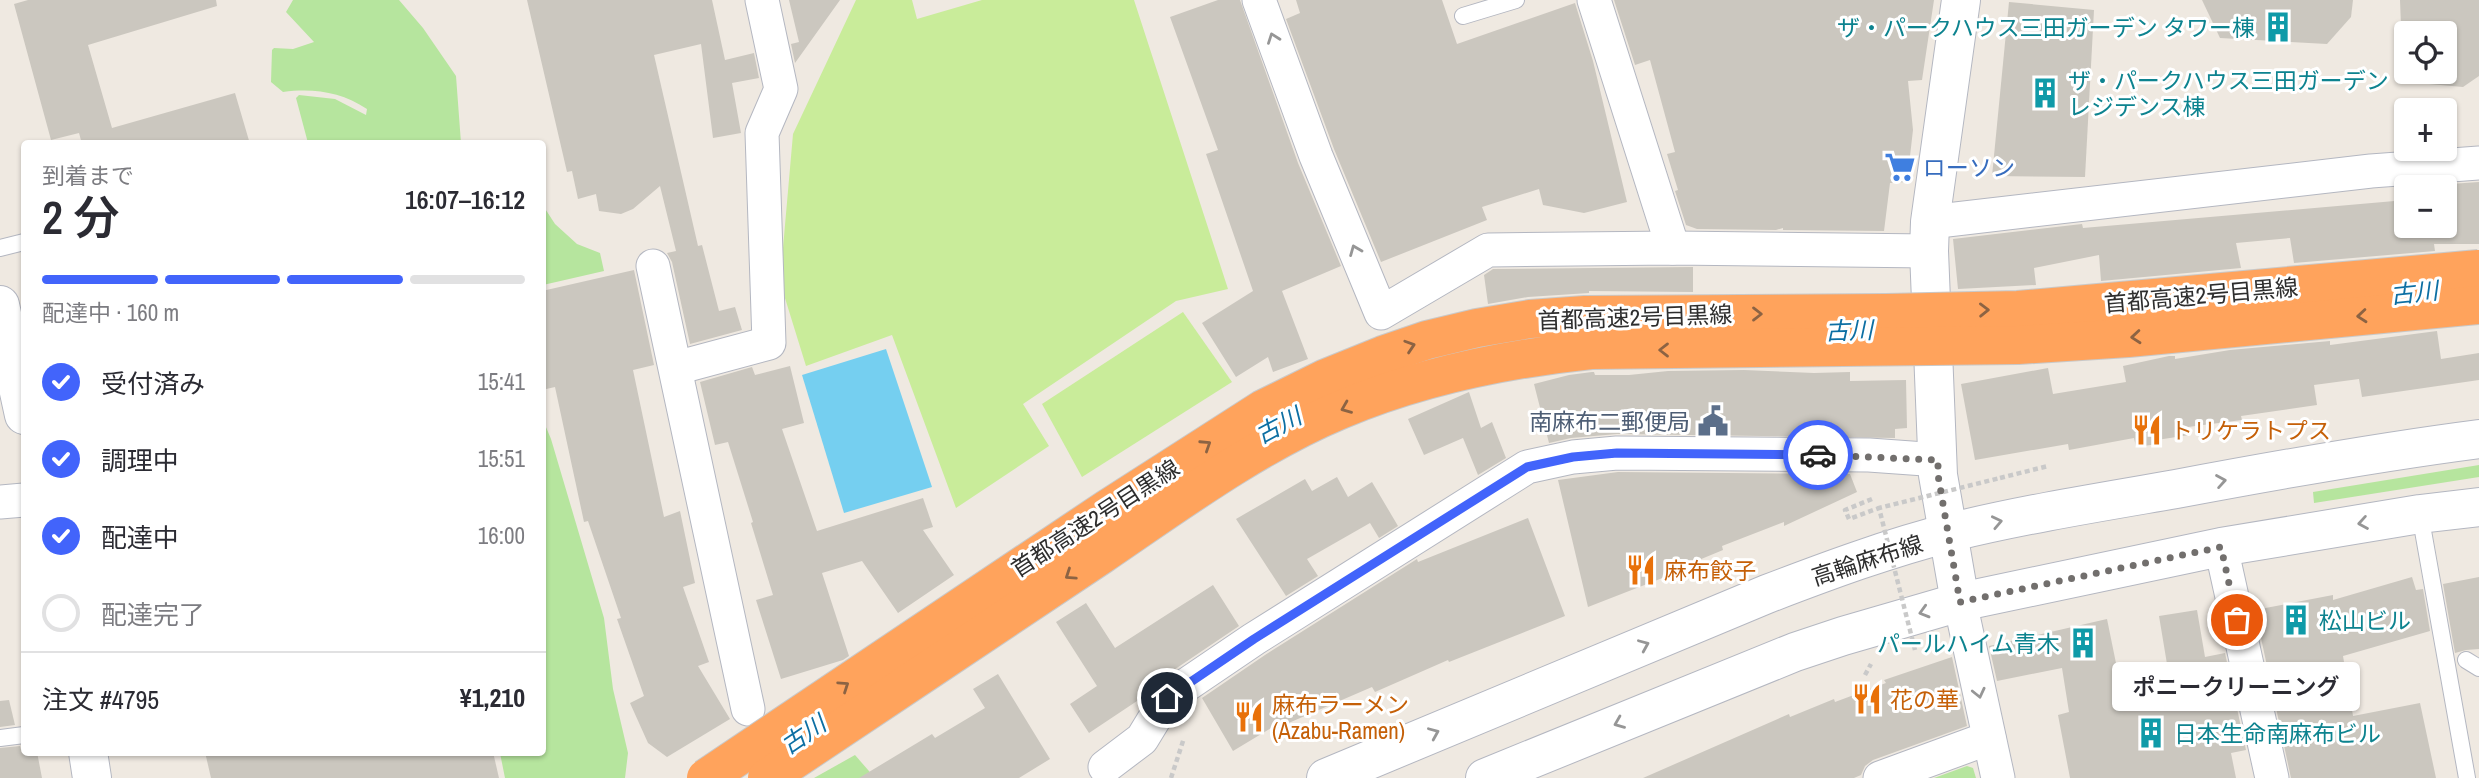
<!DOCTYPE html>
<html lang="ja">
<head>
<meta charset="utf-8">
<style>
  body { margin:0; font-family:"Archivo Narrow","Noto Sans JP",sans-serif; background:#f2f2f3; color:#2b2b33; height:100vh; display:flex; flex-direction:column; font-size:26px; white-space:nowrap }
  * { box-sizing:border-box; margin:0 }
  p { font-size:23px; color:#7c7c81 }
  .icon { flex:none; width:38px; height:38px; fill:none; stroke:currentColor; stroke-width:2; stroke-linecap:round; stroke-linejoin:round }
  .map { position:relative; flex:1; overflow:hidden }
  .side { position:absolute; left:21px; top:140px; width:525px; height:616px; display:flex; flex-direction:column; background:#fff; border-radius:7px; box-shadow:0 2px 5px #0004 }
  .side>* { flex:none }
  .controls { position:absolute; left:2394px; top:21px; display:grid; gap:14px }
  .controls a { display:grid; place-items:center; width:63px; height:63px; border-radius:7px; background:#fff; box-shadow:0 2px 5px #0004; font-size:35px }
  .pin { position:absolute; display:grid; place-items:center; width:60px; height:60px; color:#fff; margin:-30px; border:4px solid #fff; border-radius:50%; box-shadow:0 2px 7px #0007 }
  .courier { position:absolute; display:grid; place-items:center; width:70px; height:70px; margin:-35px; border:5px solid #4264fb; border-radius:50%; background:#fff; color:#222; box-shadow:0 2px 9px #0007 }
  .bubble { position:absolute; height:49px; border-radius:7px; background:#fff; box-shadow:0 2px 5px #0004; font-size:23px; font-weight:600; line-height:49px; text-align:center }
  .summary em { font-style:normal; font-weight:600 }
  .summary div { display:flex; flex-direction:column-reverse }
  .summary { display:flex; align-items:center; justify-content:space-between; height:119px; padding:0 21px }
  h1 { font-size:46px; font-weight:600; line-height:52px }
  .bar { display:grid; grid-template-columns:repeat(4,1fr); gap:10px 7px; align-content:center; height:84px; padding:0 21px }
  .bar i { height:9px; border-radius:5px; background:#e1e1e2 }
  .bar .current { background:#4264fb }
  .bar p { grid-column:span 4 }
  .line { display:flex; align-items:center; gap:18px; padding:0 21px; border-top:2px solid #e1e1e2 }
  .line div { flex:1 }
  ol { padding:0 21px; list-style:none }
  li { display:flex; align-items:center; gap:21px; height:77px }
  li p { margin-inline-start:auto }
  li .icon { padding:7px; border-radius:50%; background:#4264fb; color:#fff; stroke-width:4 }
  li:last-child { color:#7c7c81 }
  li i { width:38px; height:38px; border:4px solid #e1e1e2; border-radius:50% }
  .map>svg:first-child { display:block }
  .green { fill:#b6e59e }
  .pitch { fill:#c9ec9a }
  .water { fill:#75cff0 }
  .building { fill:#cbc7bf }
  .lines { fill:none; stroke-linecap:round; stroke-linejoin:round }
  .service-casing { stroke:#b4b7c1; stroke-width:18 }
  .minor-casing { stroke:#b4b7c1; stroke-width:35 }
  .tertiary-casing { stroke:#b4b7c1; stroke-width:40 }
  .secondary-casing { stroke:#b4b7c1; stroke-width:40 }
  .path { stroke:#c9c9c9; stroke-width:4.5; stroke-dasharray:5 3.5; stroke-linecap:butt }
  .service { stroke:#fff; stroke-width:16 }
  .minor { stroke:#fff; stroke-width:33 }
  .tertiary { stroke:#fff; stroke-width:38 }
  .secondary { stroke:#fff; stroke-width:38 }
  .motorway-bridge-casing { stroke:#c9c9c9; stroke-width:40; stroke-linecap:butt }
  .path-bridge { stroke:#c9c9c9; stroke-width:4.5; stroke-dasharray:5 3.5; stroke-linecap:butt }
  .motorway-bridge { stroke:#ffa35c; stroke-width:38 }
  .oneway { stroke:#969696 }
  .oneway2 { stroke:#8c6343 }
  .done { stroke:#726f6d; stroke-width:7; stroke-dasharray:0 12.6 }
  .route { stroke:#4264fb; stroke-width:9 }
  .labels { text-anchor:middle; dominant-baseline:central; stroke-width:6; stroke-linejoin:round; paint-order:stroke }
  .culture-label { font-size:23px; fill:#0d838f; stroke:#fff; text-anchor:start }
  .shop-label { font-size:23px; fill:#366cbe; stroke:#fff; text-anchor:start }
  .street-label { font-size:23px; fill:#2e2e2e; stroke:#fff }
  .service-label { font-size:23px; fill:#4e5e75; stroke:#fff; text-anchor:end }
  .food-label { font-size:23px; fill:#c56008; stroke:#fff; text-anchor:start }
  .water-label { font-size:24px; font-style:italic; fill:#0d6fa3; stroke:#fff }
</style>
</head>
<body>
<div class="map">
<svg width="2479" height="778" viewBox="0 0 2479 778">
  <rect width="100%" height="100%" fill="#efe9e1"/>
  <g class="green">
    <path d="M293,0H399L423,28L456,76L461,143H308L296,98L299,95L335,99L366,115L367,109C341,92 314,88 283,92L271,82L272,50L274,48L293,49L314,42L286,12Z"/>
    <polygon points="542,204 555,224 577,244 600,253 604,271 543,285"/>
    <polygon points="543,420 551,439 604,618 613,689 628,753 625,778 505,778 500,753 542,752"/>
    <polygon points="2479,465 2479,477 2314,503 2313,492"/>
    <polygon points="855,755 875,778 814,778"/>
    <polygon points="1967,766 1973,768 1976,778 1934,778"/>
  </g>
  <g class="pitch">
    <polygon points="856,0 912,0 917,19 982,0 1134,0 1228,289 1176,301 1023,404 1049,446 956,508 892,335 806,366 780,282 793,134"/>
    <polygon points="1183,312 1232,382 1082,477 1042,404"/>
  </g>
  <polygon class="water" points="886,349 932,487 844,513 802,375"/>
  <g class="building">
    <polygon points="28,0 216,0 217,6 88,45 112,128 235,93 250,144 82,144 79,133 51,140 14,4"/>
    <polygon points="527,0 712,0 725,60 754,53 759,78 732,83 741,133 713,138 701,44 654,55 698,246 702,245 719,311 735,307 742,330 690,344 672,262 667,253 676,251 660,186 633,209 621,214 599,211 596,194 578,199 572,171 567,172"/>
    <polygon points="789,0 840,0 795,63 791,44 799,42"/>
    <polygon points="1218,0 1240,0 1298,163 1341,266 1282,291 1308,359 1273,372 1268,357 1236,377 1202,323 1253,291 1206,154 1218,150 1170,17"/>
    <polygon points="1296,0 1442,0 1457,44 1575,3 1593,61 1627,202 1584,213 1543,205 1539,189 1482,207 1487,220 1381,262 1334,149 1286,19 1300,13"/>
    <polygon points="1614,0 1934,0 1922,80 1908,81 1913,130 1907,182 1890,183 1884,231 1783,230 1783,228 1776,230 1697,229 1686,225 1675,191 1678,190 1667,154 1675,152 1650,60 1635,65"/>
    <polygon points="2202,0 2353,0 2351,17 2327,44 2220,38"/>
    <polygon points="2400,0 2479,0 2479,76 2463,87 2429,84 2419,72 2445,72 2445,33 2406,33 2406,57 2402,52"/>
    <polygon points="2009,2 2094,10 2085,177 1992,176"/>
    <polygon points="2479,182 2479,244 2434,244 2435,251 2294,263 2290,238 2236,243 2241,268 2101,281 2099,255 2034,268 2036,285 1958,289 1953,239 2082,224 2083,228 2406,200 2406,226 2445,226 2445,187 2436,185"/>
    <polygon points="1693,267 1693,292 1589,291 1589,293 1528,297 1488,304 1484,275 1493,269"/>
    <polygon points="634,270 654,365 633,370 664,517 680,511 695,583 683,587 709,662 698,666 730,719 667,757 648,743 630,703 644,696 617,619 621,618 588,521 584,522 555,387 542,390 542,291"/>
    <polygon points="2437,331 2441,359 2479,353 2479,380 2362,397 2359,379 2314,385 2317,405 2241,416 2242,420 2188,427 2189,435 2157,440 2158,444 2136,447 2134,438 2069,450 2068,444 1975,460 1961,384 2048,368 2053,394 2126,382 2123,366 2169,356 2175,356 2175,359 2230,350 2330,341 2330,345"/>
    <polygon points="790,366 804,423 782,429 817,531 923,498 933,527 923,530 954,575 898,613 862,561 822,573 849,656 843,660 781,679 756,600 773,595 751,523 753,522 728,442 715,445 700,382 752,367 755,375"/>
    <polygon points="1744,370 1814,373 1850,372 1850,381 1906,380 1907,428 1895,429 1895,438 1617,434 1571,438 1549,443 1534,384 1569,375 1592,372 1594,372 1595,375 1629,375 1668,371"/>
    <polygon points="1469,392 1481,428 1492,422 1506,458 1478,475 1463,438 1424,455 1408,419"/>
    <polygon points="1618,472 1850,474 1857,492 1784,526 1784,522 1722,546 1723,550 1682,567 1683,570 1588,607 1558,480"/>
    <polygon points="1337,477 1348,497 1372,482 1398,526 1379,538 1370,523 1307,559 1318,576 1286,596 1236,519 1305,479 1312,491"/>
    <polygon points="1528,518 1565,616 1449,662 1448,660 1375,692 1372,687 1277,728 1276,725 1233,751 1202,698 1265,655 1417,559 1418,562"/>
    <polygon points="2412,577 2416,590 2423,589 2430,631 2343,656 2353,716 2420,703 2436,778 2291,778 2255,610 2333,595 2333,600"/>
    <polygon points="2479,577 2479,649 2466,650 2455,653 2443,584"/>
    <polygon points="1213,585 1239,626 1156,682 1146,695 1089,733 1070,704 1097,686 1056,622 1086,603 1115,648"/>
    <polygon points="2197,610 2205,657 2225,653 2246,750 2231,753 2236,778 2070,778 2058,715 2069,712 2062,668 1997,681 1989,646 2107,619 2118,673 2167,664 2159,616"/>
    <polygon points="1952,657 1967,726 1873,760 1865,766 1861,775 1854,778 1643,778 1789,714 1790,717 1834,699 1835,702 1886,683 1884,680"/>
    <polygon points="998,674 1050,759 1019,778 859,778 932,734 935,738 985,708 973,689"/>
    <polygon points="9,700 15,725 0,727 0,701"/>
    <polygon points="20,746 22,753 37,752 42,778 0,778 0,748"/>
    <polygon points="205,752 493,752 499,778 211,778"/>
  </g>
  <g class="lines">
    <g class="service-casing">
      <g id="service">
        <polyline points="1463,16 1516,0"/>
        <polyline points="0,248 24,242"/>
        <polyline points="2420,514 2467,778"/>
        <polyline points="2466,660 2479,668"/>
        <polyline points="0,738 24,735"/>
      </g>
    </g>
    <g class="minor-casing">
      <g id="minor">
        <polyline points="1259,0 1316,156 1381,313 1488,250 1673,248 1929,251"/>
        <polyline points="1594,0 1673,248"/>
        <polyline points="1930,222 2371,171 2479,163"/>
        <polyline points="653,266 748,709"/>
        <polyline points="676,368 769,343 762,133 781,89 762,0"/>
        <polyline points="0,502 24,500"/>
        <polyline points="2221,547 2272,778"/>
        <polyline points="1960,602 1998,778"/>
        <polyline points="1105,767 1142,739 1167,698 1254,639 1527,467 1573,457 1617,453 1869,455 1939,460"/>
        <polyline points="1880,778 1989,738"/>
      </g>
    </g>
    <g class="tertiary-casing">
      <g id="tertiary">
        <polyline points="0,305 24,415"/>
        <polyline points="1960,602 1938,475 1929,251 1930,222 1961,0"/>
        <polyline points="88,752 92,778"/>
      </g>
    </g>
    <g class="secondary-casing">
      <g id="secondary">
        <path d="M1326,778L1767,594C1827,571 1889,548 1952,532C2026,514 2101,502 2176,489C2277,470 2378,452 2479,439"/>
        <polyline points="1485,778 1795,652 1843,636 1960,602 2221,547 2420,514 2479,507"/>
      </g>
    </g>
    <g class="path">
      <polyline points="2000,478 2048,466"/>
      <polyline points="1872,499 1845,510 1849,519 1879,508"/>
      <polyline points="1865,675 1871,664"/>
      <polyline points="1171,778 1184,738"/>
    </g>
    <use href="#service" class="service"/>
    <use href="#minor" class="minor"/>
    <use href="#tertiary" class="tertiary"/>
    <use href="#secondary" class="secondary"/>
    <g class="motorway-bridge-casing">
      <g id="motorway-bridge">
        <polyline points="706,778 1107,509 1263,409 1326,378 1383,355 1427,340 1477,328 1530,319 1585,315 1886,313 2018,310 2479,269"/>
        <path d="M767,778C878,704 990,629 1101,555C1176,504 1256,445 1340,410C1421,376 1504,359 1591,350L2018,345L2128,338L2479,305"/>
      </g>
    </g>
    <polyline class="path-bridge" points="1915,650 1879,508 2000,478"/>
    <use href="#motorway-bridge" class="motorway-bridge"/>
  </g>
  <defs><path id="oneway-chevron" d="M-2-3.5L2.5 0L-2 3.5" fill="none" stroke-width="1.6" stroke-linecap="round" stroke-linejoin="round" transform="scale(1.75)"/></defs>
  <g class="oneway">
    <use href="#oneway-chevron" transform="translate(1273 38) rotate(-110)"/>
    <use href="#oneway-chevron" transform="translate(1355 250) rotate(-112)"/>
    <use href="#oneway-chevron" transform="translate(2221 481) rotate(-10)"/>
    <use href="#oneway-chevron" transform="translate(1997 522) rotate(-12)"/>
    <use href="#oneway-chevron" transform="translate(2363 523) rotate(170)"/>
    <use href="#oneway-chevron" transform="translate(1924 612) rotate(164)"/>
    <use href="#oneway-chevron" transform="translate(1644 645) rotate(-23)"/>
    <use href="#oneway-chevron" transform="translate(1979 693) rotate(77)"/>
    <use href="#oneway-chevron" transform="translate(1619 723) rotate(158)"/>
    <use href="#oneway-chevron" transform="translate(1434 733) rotate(-23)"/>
  </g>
  <g class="oneway2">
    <use href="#oneway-chevron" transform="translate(1984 310) rotate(-1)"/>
    <use href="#oneway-chevron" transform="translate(1757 314)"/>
    <use href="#oneway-chevron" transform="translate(2362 316) rotate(175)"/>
    <use href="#oneway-chevron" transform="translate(2136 337) rotate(175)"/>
    <use href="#oneway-chevron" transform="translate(1410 346) rotate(-18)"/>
    <use href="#oneway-chevron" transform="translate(1664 350) rotate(180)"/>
    <use href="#oneway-chevron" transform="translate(1346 408) rotate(158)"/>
    <use href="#oneway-chevron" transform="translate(1206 445) rotate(-33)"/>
    <use href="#oneway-chevron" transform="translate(1070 575) rotate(146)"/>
    <use href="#oneway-chevron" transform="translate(844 686) rotate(-34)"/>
  </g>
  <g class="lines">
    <polyline class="done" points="1818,455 1938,460 1938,475 1960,602 2221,547 2237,620"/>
    <polyline class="route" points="1167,698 1254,639 1527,467 1573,457 1617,453 1818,455"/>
  </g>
  <defs>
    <g id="building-bare" transform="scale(2.415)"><path d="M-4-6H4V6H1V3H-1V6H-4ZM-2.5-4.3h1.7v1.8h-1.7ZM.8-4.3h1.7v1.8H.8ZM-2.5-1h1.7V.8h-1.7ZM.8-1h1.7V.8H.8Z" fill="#0f9aa8" stroke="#fff" stroke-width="2.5" paint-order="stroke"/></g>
    <g id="supermarket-bare" transform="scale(2.415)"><path d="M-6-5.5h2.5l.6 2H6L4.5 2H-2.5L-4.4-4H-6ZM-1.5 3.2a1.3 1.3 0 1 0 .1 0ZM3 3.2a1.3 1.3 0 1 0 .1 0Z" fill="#3f7fe0" stroke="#fff" stroke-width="2.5" paint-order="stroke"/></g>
    <g id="civic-bare" transform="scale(2.415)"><path d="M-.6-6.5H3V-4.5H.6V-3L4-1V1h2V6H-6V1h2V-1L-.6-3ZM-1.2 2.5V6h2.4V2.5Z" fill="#5c6f8a" stroke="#fff" stroke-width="2.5" paint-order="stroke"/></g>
    <g id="restaurant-bare" transform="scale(2.415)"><path d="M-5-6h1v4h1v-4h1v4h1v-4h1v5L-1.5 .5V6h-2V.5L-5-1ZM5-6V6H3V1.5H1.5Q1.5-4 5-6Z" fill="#e8710a" stroke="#fff" stroke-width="2.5" paint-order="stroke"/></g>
  </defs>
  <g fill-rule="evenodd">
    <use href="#building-bare" x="2278" y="27"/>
    <use href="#building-bare" x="2045" y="93"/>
    <use href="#supermarket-bare" x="1900" y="167"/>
    <use href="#civic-bare" x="1713" y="421"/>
    <use href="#restaurant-bare" x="2147" y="430"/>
    <use href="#restaurant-bare" x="1641" y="570"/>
    <use href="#building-bare" x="2296" y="620"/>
    <use href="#building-bare" x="2083" y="643"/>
    <use href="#restaurant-bare" x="1867" y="699"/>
    <use href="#restaurant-bare" x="1249" y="717"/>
    <use href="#building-bare" x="2151" y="733"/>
  </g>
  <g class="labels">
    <g class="culture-label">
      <text x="2255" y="27" text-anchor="end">ザ・パークハウス三田ガーデン タワー棟</text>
      <text x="2068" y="80">ザ・パークハウス三田ガーデン<tspan x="2068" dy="26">レジデンス棟</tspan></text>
      <text x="2319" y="620">松山ビル</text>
      <text x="2060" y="643" text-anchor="end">パールハイム青木</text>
      <text x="2174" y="733">日本生命南麻布ビル</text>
    </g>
    <g class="shop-label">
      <text x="1923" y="167">ローソン</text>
    </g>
    <g class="street-label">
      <text transform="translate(2201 295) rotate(-5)">首都高速2号目黒線</text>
      <text transform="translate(1635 317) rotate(-2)">首都高速2号目黒線</text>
      <text transform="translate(1095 518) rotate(-33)">首都高速2号目黒線</text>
      <text transform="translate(1867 560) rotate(-18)">高輪麻布線</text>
    </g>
    <g class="service-label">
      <text x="1690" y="421">南麻布二郵便局</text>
    </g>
    <g class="food-label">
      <text x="2170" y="430">トリケラトプス</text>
      <text x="1664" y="570">麻布餃子</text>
      <text x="1890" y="699">花の華</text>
      <text x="1272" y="704">麻布ラーメン<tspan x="1272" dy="26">(Azabu-Ramen)</tspan></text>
    </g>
    <g class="water-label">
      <text transform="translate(2414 292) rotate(-6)">古川</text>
      <text transform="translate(1849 330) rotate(-2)">古川</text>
      <text transform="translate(1278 425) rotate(-28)">古川</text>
      <text transform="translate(803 734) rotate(-34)">古川</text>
    </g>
  </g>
</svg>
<div class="controls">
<a><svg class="icon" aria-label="locate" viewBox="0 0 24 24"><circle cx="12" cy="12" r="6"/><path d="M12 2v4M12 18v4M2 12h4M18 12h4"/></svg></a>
<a>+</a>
<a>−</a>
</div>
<div class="pin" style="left:2237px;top:620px;background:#ea580c"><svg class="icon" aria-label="bag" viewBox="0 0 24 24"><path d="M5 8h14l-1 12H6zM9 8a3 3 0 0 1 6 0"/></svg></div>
<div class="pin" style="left:1167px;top:698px;background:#1f2937"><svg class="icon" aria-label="home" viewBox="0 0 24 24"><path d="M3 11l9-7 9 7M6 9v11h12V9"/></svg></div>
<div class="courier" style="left:1818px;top:455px"><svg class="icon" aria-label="car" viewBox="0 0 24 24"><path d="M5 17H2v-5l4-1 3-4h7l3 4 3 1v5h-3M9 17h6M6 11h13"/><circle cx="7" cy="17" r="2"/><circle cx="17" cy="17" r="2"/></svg></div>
<div class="bubble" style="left:2112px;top:662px;width:248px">ポニークリーニング</div>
<section class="side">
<div class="summary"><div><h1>2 分</h1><p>到着まで</p></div><em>16:07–16:12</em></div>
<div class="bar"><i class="current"></i><i class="current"></i><i class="current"></i><i></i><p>配達中 · 160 m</p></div>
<ol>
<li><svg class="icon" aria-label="check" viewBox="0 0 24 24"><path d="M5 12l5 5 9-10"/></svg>受付済み<p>15:41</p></li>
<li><svg class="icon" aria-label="check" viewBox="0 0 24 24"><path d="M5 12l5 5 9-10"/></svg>調理中<p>15:51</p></li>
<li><svg class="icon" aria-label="check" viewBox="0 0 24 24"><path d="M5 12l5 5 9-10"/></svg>配達中<p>16:00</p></li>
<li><i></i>配達完了</li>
</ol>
<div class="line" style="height:91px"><div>注文 #4795</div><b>¥1,210</b></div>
</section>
</div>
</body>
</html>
